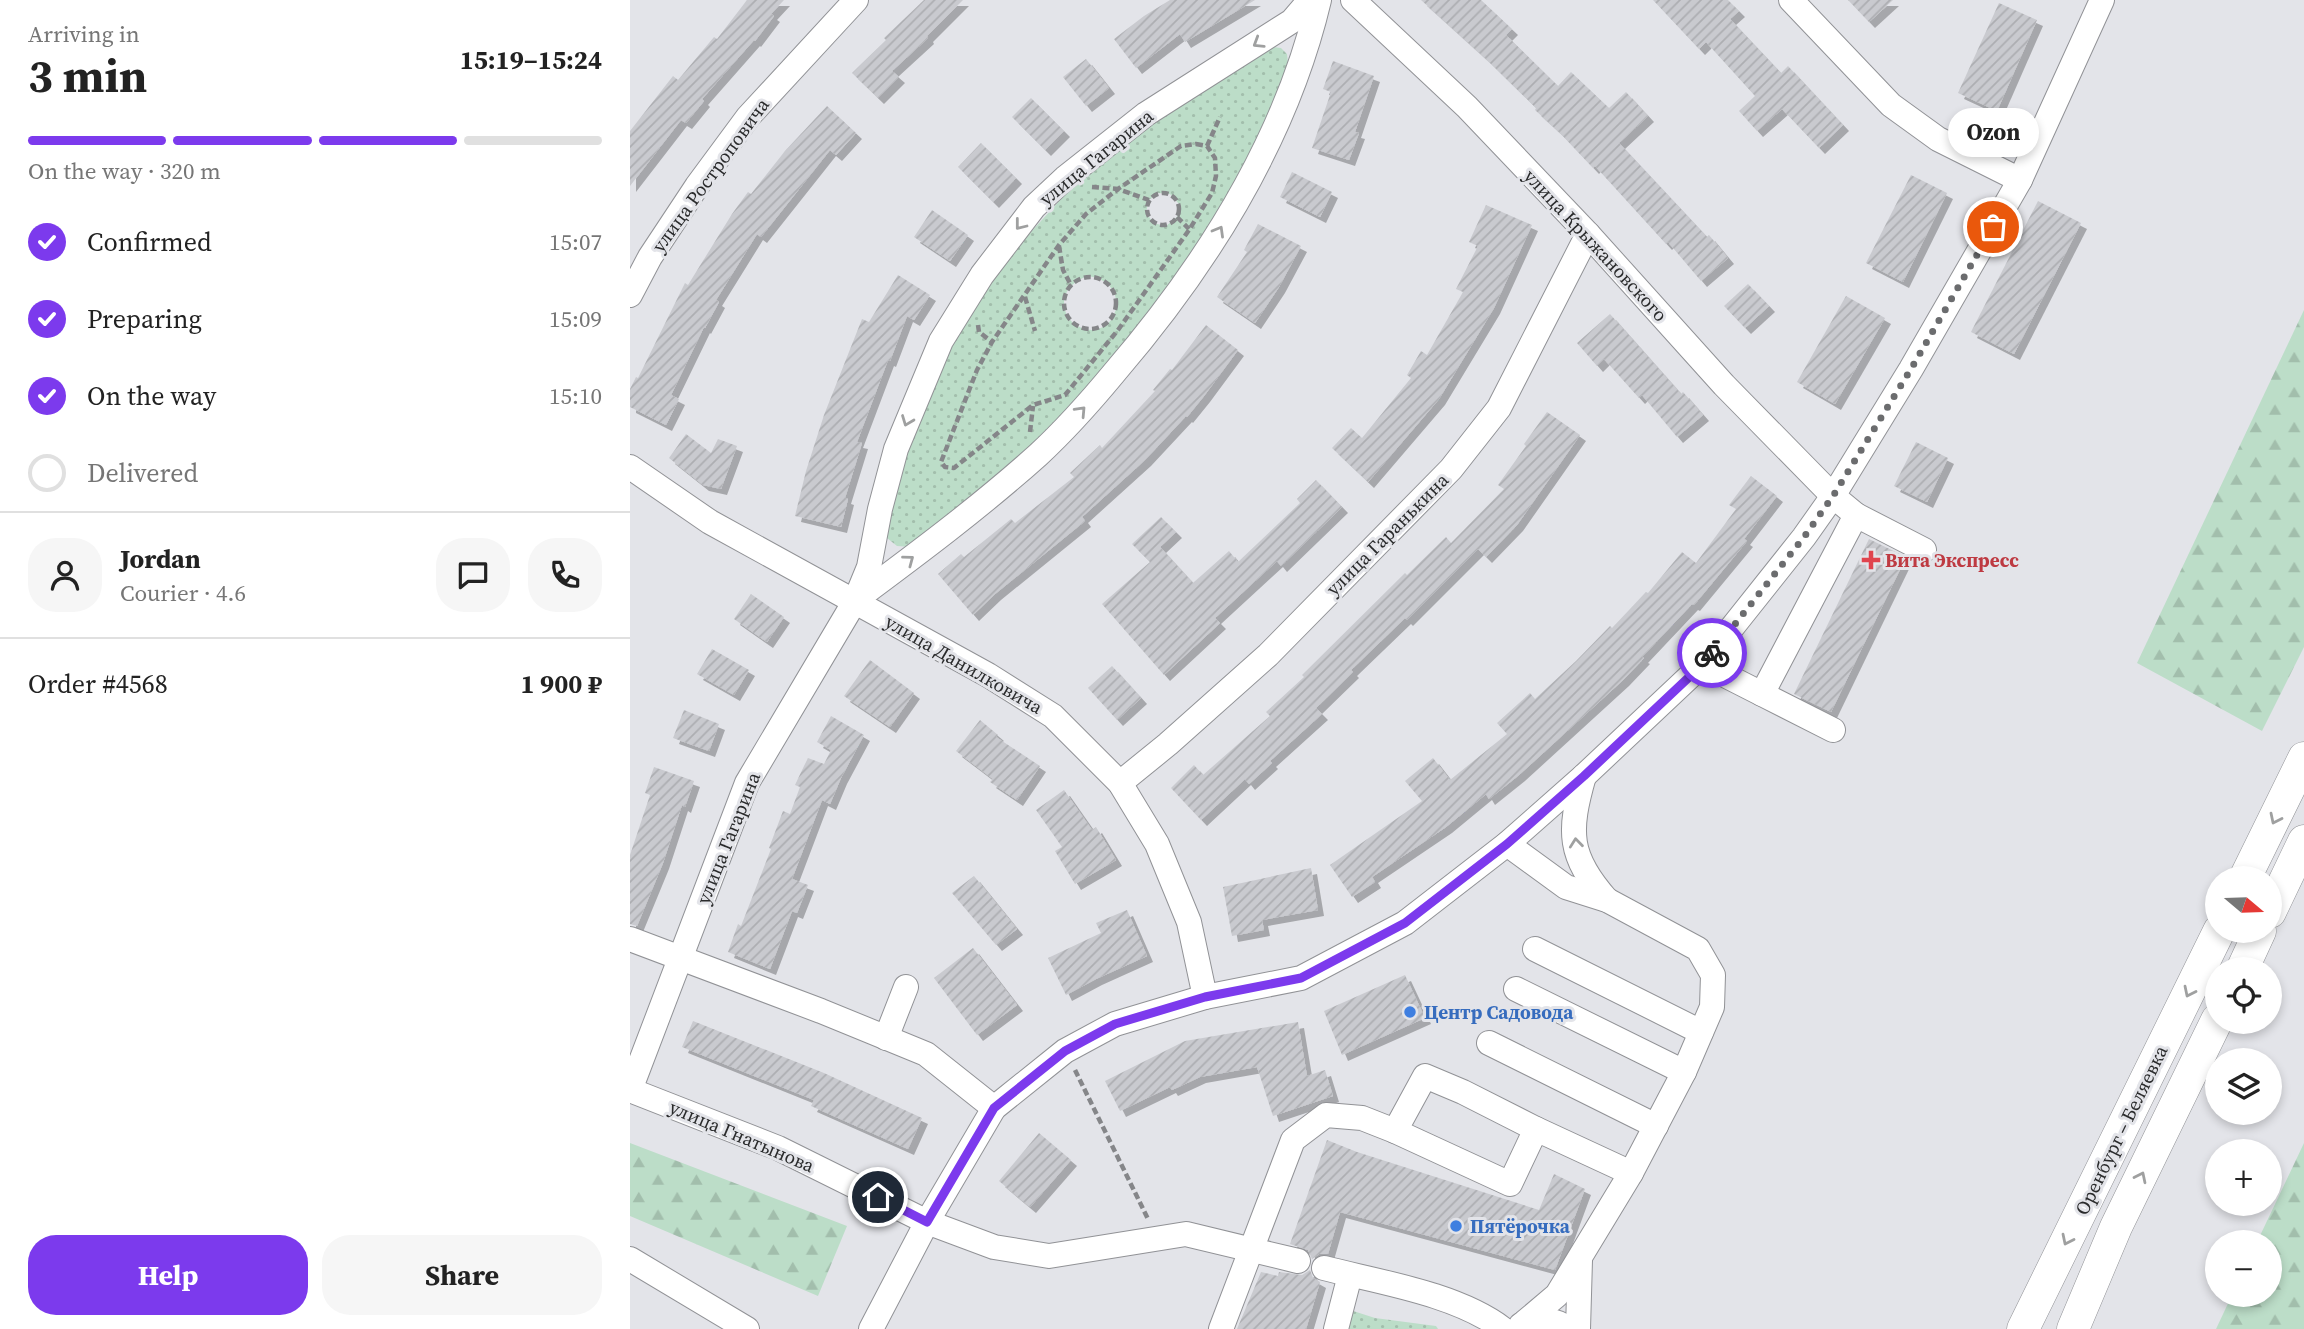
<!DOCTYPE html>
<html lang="en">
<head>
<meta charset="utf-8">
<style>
  body { margin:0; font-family:"Source Serif 4",serif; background:#f6f6f6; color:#222; height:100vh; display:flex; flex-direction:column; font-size:26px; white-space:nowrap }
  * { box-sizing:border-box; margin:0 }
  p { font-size:23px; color:#767676 }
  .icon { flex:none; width:38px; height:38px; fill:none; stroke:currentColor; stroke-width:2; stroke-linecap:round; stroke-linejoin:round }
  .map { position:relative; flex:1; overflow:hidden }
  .side { display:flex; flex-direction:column; background:#fff; width:630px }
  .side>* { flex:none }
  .needle { width:46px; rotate:109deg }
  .tools { position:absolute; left:1575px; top:866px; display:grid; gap:14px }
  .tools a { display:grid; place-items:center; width:77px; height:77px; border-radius:50%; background:#fff; box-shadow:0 4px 10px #0003; font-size:35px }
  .pin { position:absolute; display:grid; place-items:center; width:60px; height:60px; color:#fff; margin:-30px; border:4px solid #fff; border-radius:50%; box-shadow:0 2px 7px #0007 }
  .courier { position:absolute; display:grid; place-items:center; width:70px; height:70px; margin:-35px; border:5px solid #7c3aed; border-radius:50%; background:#fff; color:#222; box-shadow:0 2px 9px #0007 }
  .bubble { position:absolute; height:49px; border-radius:24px; background:#fff; box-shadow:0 4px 10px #0003; font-size:23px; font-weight:700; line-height:49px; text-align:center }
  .summary em { font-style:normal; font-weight:700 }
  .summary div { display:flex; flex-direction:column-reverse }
  .summary { display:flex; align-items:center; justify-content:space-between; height:119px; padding:0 28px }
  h1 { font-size:46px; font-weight:700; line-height:52px }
  .bar { display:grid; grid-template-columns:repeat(4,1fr); gap:10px 7px; align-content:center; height:84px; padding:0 28px }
  .bar i { height:9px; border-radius:5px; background:#e0e0e0 }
  .bar .selected { background:#7c3aed }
  .bar p { grid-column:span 4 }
  .line { display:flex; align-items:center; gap:18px; padding:0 28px; border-top:2px solid #e0e0e0 }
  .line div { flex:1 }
  .round { display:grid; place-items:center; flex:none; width:74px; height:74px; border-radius:28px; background:#f6f6f6 }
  ol { padding:0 28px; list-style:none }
  li { display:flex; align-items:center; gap:21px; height:77px }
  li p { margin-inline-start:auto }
  li .icon { padding:7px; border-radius:50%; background:#7c3aed; color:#fff; stroke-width:4 }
  li:last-child { color:#767676 }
  li i { width:38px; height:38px; border:4px solid #e0e0e0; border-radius:50% }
  .cta { display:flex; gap:14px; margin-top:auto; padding:14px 28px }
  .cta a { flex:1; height:80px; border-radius:28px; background:#7c3aed; color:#fff; font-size:28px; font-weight:700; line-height:80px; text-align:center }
  .cta a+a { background:#f6f6f6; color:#222 }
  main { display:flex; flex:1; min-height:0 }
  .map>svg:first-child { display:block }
  .grass { fill:url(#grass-dots); fill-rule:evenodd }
  .forest { fill:url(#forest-firs) }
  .building { fill:url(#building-hatch); filter:url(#shadow) }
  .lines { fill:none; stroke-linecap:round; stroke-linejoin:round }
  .minor-casing { stroke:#919296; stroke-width:26 }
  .major-casing { stroke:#919296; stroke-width:33 }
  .path { stroke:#858689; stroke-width:4.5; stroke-dasharray:7 3.5; stroke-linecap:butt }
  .minor { stroke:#fff; stroke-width:24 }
  .major { stroke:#fff; stroke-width:32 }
  .oneway { stroke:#9fa0a0 }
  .done { stroke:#6b6c6e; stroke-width:7; stroke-dasharray:0 12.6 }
  .route { stroke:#7c3aed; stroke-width:9 }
  .health-dot { fill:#e0444e; stroke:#e3e4e9; stroke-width:2.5 }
  .shop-dot { fill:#3f7fe0; stroke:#e3e4e9; stroke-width:2.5 }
  .labels { text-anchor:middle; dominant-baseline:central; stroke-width:6; stroke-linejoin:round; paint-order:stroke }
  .street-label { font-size:19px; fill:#2a2b2c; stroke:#e3e4e9 }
  .health-label { font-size:19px; font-weight:bold; fill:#be3a42; stroke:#e3e4e9; text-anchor:start }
  .shop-label { font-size:19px; font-weight:bold; fill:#366cbe; stroke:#e3e4e9; text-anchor:start }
</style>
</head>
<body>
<main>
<section class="side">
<div class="summary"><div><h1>3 min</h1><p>Arriving in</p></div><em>15:19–15:24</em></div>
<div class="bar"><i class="selected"></i><i class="selected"></i><i class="selected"></i><i></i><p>On the way · 320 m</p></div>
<ol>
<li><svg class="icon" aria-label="check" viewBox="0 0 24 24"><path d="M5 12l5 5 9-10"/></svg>Confirmed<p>15:07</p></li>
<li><svg class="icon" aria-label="check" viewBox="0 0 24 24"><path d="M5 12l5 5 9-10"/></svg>Preparing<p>15:09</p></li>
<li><svg class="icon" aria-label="check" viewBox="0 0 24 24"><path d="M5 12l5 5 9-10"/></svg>On the way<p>15:10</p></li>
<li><i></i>Delivered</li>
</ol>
<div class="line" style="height:126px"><a class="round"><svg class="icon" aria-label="person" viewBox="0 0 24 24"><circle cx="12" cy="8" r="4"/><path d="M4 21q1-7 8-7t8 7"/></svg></a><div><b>Jordan</b><p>Courier · 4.6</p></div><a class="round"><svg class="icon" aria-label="chat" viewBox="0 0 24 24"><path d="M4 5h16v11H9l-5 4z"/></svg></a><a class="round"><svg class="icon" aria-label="phone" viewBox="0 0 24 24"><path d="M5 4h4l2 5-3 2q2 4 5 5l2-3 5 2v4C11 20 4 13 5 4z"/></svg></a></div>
<div class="line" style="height:91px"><div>Order #4568</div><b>1 900 ₽</b></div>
<div class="cta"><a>Help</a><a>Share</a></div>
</section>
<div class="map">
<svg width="1674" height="1329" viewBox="0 0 1674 1329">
  <defs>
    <pattern id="grass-dots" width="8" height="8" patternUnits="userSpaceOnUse" patternTransform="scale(1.75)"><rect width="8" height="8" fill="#bcddc8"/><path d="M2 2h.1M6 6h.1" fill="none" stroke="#a2beac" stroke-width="1.8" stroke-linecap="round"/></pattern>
    <pattern id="forest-firs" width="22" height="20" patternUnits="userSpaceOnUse" patternTransform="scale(1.75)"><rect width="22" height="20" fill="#bcddc8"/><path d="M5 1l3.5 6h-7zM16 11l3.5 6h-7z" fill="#a2beac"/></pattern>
    <pattern id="building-hatch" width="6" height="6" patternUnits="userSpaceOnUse" patternTransform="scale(1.75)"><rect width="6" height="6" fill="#c9cacf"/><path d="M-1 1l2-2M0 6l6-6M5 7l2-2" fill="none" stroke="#adaeb2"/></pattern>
    <filter id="shadow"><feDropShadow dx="6" dy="6" stdDeviation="0" flood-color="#0004"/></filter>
  </defs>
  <rect width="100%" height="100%" fill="#e3e4e9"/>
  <g class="grass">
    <path d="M643,47L651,48L657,54L658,64L631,137L570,247L501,345L403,445L281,547L267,546L257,538V524L276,455L299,389L343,306L399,234L444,185L527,119ZM528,193L540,194L549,204L547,217L536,226L523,223L516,212L519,200ZM458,276C505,283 487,341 452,328C445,326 439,320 436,313C429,295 442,281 458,276Z"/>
    <polygon points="717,1309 745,1318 806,1326 808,1329 713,1329"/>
  </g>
  <g class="forest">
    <polygon points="1674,310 1674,647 1632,731 1507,663"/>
    <polygon points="0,1143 217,1226 188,1296 0,1216"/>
    <polygon points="1674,1143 1674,1329 1586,1329 1602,1295 1640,1295 1640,1242 1627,1242"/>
  </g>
  <g class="building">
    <polygon points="117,0 154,0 141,14 144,16 125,41 124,40 72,99 74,101 56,123 51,120 0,186 0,131 43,76 48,80 84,37 87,39"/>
    <polygon points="294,0 333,0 297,36 298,38 262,71 269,77 248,98 222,73 256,40 254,38"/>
    <polygon points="540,0 625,0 555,42 550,34 506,68 484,39 514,16"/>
    <polygon points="791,0 851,0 882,29 876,35 928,86 941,72 979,108 996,92 1018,116 989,143 1077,237 1079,235 1098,258 1071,281 1038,242 1036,244 965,166 963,168 929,132 905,110 906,108 855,58"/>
    <polygon points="1023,0 1098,0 1109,11 1100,19 1151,73 1158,66 1213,125 1189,148 1152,109 1127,131 1109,111 1125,96 1076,42 1069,49"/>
    <polygon points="1218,0 1263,0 1239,22"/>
    <polygon points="1369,3 1407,20 1367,111 1328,93"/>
    <polygon points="456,59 479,88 456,106 433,77"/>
    <polygon points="703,61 744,76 725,132 729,133 719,160 682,148 701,92 693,89"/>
    <polygon points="401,98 434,131 415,150 382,117"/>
    <polygon points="197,106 226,133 206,155 200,150 131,237 127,234 86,300 89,302 75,328 74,327 41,395 49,399 36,425 0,407 0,389 6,377 8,378 55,283 58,285 102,214 118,192 121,194 155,151"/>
    <polygon points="351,143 386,178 363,202 328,167"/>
    <polygon points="662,172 702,192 690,217 650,197"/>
    <polygon points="1281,175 1317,193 1273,282 1236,263"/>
    <polygon points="1408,201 1451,223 1384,354 1341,332"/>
    <polygon points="856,205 902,225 864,308 809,399 738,482 702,448 721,428 732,438 781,378 777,375 791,351 797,355 833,292 826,289 848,246 839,242"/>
    <polygon points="302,210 338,235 320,261 284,237"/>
    <polygon points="628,224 671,246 649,287 625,323 587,297 617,252 614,250"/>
    <polygon points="268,275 300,295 284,320 277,316 260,361 258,360 227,442 232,443 215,498 218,499 211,527 165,516 176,471 194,415 232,319 239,322"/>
    <polygon points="1118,284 1139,306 1115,328 1094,306"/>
    <polygon points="1216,296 1255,318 1205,404 1167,382"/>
    <polygon points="980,314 1051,394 1053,392 1073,415 1047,437 1012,395 1009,398 974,359 967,366 947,343"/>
    <polygon points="576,325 608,350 574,396 557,417 556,416 515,460 452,517 455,521 365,594 343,615 308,574 331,554 334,557 381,519 385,523 444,477 440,473 470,445 472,448 525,391 523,390 540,369 542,370"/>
    <polygon points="917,412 950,435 887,525 856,557 848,549 777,620 775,618 721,670 723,672 686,708 692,714 640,761 642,763 619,784 615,779 571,820 541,788 564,765 573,775 640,716 636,712 674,677 672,675 775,573 777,575 816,537 821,543 874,489 868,485 896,446 894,444"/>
    <polygon points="56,434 81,453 88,439 107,446 91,489 73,485 39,458"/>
    <polygon points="1286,442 1318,458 1297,502 1264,486"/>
    <polygon points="1121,476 1147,496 1114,539 1117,541 1064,605 1062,604 1012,657 1014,658 993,680 889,775 859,799 856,794 816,827 742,877 745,882 722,897 700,865 792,801 775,781 803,758 820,780 877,734 867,723 900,693 905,699 946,661 980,626 982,628 1016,592 1018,593 1052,552 1066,563 1106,509 1099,505"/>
    <polygon points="686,480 712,507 651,566 647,561 585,618 590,623 534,675 472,604 520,562 502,544 531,517 546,532 530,547 563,583 599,551 608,562 670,503 667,499"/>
    <polygon points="1239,539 1276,557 1201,712 1164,694"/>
    <polygon points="121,594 154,617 137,642 104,619"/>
    <polygon points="82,649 119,670 104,695 67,674"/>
    <polygon points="240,660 284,693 260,727 214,696"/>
    <polygon points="482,666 511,698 487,720 458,688"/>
    <polygon points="54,710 89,724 79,751 43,738"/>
    <polygon points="201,716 234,735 211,778 200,804 192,800 162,879 178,885 167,913 162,911 140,969 98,952 108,924 111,926 141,849 139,848 153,811 160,814 170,787 165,785 174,766 178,758 194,764 201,750 187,742"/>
    <polygon points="350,720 368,735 366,737 410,766 387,800 360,782 363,779 326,751"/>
    <polygon points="24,767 64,781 55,807 52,805 33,863 7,926 0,924 0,855 20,795 15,793"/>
    <polygon points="434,790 462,830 466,827 486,860 445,884 425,851 432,847 406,810"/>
    <polygon points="681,868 688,910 632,920 634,930 602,936 593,887"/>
    <polygon points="344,876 387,929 366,945 322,893"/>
    <polygon points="497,910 517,956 466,979 436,995 418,958 471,933 466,923"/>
    <polygon points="343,948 387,1005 347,1035 304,978"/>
    <polygon points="775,975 795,1018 712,1055 694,1011"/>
    <polygon points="63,1021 194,1073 292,1118 278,1149 181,1106 184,1100 52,1047"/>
    <polygon points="668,1022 677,1076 695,1070 703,1096 643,1116 627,1067 570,1077 542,1090 540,1087 490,1111 475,1081 555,1041"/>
    <polygon points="409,1133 441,1160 400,1207 369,1181"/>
    <polygon points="697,1140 727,1152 909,1210 924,1174 955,1189 925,1270 710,1212 698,1254 689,1254 682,1259 678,1250 660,1244"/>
    <polygon points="680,1270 683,1278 690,1282 676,1329 607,1329 631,1272 648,1276 649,1272 672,1275"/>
  </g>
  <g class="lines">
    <g class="minor-casing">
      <g id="minor">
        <polyline points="723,0 837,107 958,234 1094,385 1203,496 1226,515 1132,694 1073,664"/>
        <polyline points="1161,0 1261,105 1308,139 1390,180"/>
        <polyline points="0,295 20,257 67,186 118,117 226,0"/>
        <polyline points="0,467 80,522 358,675 423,716 490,783 527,844 559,922 575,997"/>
        <polyline points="1226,515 1294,550"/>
        <path d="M225,600C287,554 350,507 408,455C435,430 460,402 484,373C576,266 656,139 689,0"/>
        <polyline points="1132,694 1203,730"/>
        <path d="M954,776C938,832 938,856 977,900"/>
        <polyline points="490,783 538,744 638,655 821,469 869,408 958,234"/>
        <polyline points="877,844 936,887 977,900 1068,949 1083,975 1082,1007 1054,1072 1001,1173 927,1295 895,1322"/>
        <polyline points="0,939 191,1011 296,1054 364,1108"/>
        <polyline points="905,949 1071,1032"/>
        <polyline points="886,989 1054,1072"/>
        <polyline points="256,1038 276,987"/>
        <polyline points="859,1043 1026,1126"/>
        <polyline points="0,1090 117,783 225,601 239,567 250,509 266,449 311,341 352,275 404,207 435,178 516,114 662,21 680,0"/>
        <polyline points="0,1090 148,1148 297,1222 364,1247 419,1256 556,1234 668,1261"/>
        <polyline points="765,1131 795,1076 833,1092 906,1129"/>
        <polyline points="0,1259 117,1329"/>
        <path d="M694,1268C749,1282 827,1294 873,1329"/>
        <path d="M891,1325C906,1316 925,1319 939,1329"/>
        <polyline points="241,1329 297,1222 364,1108 435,1051 485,1024 575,997 671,978 775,923 877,844 954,776 1073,664 1174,537 1203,496 1281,369 1390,180 1472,0"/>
        <polyline points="591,1329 663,1140 696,1115 732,1118 765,1131 880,1184 906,1129 1001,1173"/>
        <polyline points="706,1329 720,1275"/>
        <polyline points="948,1329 950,1260"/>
      </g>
    </g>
    <g class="major-casing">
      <g id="major">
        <polyline points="1615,878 1674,758"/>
        <polyline points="1640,912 1674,841"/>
        <polyline points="1612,970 1630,931"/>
        <polyline points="1393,1329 1589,931"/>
        <polyline points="1443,1329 1486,1227 1587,1020"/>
      </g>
    </g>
    <g class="path">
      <polygon points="566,144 577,146 585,158 586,176 582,193 559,230 488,330 435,395 403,405 324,468 315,467 311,462 347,370 362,342 429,245 456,214 488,189 551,146"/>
      <polyline points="577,146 590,117"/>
      <polyline points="462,187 488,189 519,200"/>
      <circle cx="533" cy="209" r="16"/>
      <polyline points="547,217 559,229"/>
      <polyline points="429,246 433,270 441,285"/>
      <circle cx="460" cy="303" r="26"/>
      <polyline points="395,297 405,331"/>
      <polyline points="348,325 349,332 362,342"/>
      <polyline points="400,432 403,406"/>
      <polyline points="445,1070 518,1219"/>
    </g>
    <use href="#minor" class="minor"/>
    <use href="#major" class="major"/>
  </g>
  <defs><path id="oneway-chevron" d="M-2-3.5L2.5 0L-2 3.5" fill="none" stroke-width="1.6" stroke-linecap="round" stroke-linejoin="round" transform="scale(1.75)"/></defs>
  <g class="oneway">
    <use href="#oneway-chevron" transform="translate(628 43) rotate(148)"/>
    <use href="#oneway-chevron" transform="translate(390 225) rotate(128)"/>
    <use href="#oneway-chevron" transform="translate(589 231) rotate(-60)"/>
    <use href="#oneway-chevron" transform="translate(451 411) rotate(-47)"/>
    <use href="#oneway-chevron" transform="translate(277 421) rotate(111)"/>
    <use href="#oneway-chevron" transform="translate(279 560) rotate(-37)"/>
    <use href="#oneway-chevron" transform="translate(1645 819) rotate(116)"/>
    <use href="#oneway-chevron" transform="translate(946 843) rotate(-96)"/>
    <use href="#oneway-chevron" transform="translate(1559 992) rotate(116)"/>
    <use href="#oneway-chevron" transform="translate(1511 1177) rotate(-64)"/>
    <use href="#oneway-chevron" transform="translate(1437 1240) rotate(116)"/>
  </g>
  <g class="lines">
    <polyline class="done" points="1082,653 1174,537 1203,496 1281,369 1363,227"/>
    <polyline class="route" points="248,1197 297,1222 364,1108 435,1051 485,1024 575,997 671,978 775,923 877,844 954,776 1073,664 1082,653"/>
  </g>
  <path class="health-dot" d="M1237.5 549.5h7v7h7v7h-7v7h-7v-7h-7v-7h7z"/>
  <g class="shop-dot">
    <circle cx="780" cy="1012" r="7"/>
    <circle cx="826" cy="1226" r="7"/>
  </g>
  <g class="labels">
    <g class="street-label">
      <text transform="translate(466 157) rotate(-39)">улица Гагарина</text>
      <text transform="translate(80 175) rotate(-54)">улица Ростроповича</text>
      <text transform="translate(966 245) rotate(47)">улица Крыжановского</text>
      <text transform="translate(757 534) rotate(-45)">улица Гаранькина</text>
      <text transform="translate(334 664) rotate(30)">улица Данилковича</text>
      <text transform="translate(98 838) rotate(-68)">улица Гагарина</text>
      <text transform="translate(1491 1130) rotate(-64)">Оренбург – Беляевка</text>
      <text transform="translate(112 1136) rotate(23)">улица Гнатынова</text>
    </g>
    <g class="health-label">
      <text x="1255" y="560">Вита Экспресс</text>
    </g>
    <g class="shop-label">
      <text x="794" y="1012">Центр Садовода</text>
      <text x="840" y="1226">Пятёрочка</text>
    </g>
  </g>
</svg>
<div class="tools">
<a><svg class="needle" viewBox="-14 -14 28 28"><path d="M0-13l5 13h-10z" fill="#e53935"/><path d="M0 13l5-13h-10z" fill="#767676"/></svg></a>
<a><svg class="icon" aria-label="locate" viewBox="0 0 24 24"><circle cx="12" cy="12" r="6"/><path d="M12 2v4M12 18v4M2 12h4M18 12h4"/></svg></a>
<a><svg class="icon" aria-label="layers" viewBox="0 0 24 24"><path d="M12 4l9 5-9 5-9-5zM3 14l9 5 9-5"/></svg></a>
<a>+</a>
<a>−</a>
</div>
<div class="pin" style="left:1363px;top:227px;background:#ea580c"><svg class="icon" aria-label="bag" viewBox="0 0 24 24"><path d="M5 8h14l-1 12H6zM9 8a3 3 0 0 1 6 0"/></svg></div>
<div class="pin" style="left:248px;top:1197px;background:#1f2937"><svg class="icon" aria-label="home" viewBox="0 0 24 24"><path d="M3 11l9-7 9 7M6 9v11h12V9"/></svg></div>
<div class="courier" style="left:1082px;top:653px"><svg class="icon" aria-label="bike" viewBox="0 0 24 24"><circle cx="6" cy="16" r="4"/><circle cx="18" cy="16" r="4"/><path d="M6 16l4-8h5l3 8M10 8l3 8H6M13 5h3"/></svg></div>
<div class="bubble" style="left:1318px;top:108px;width:91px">Ozon</div>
</div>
</main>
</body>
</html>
